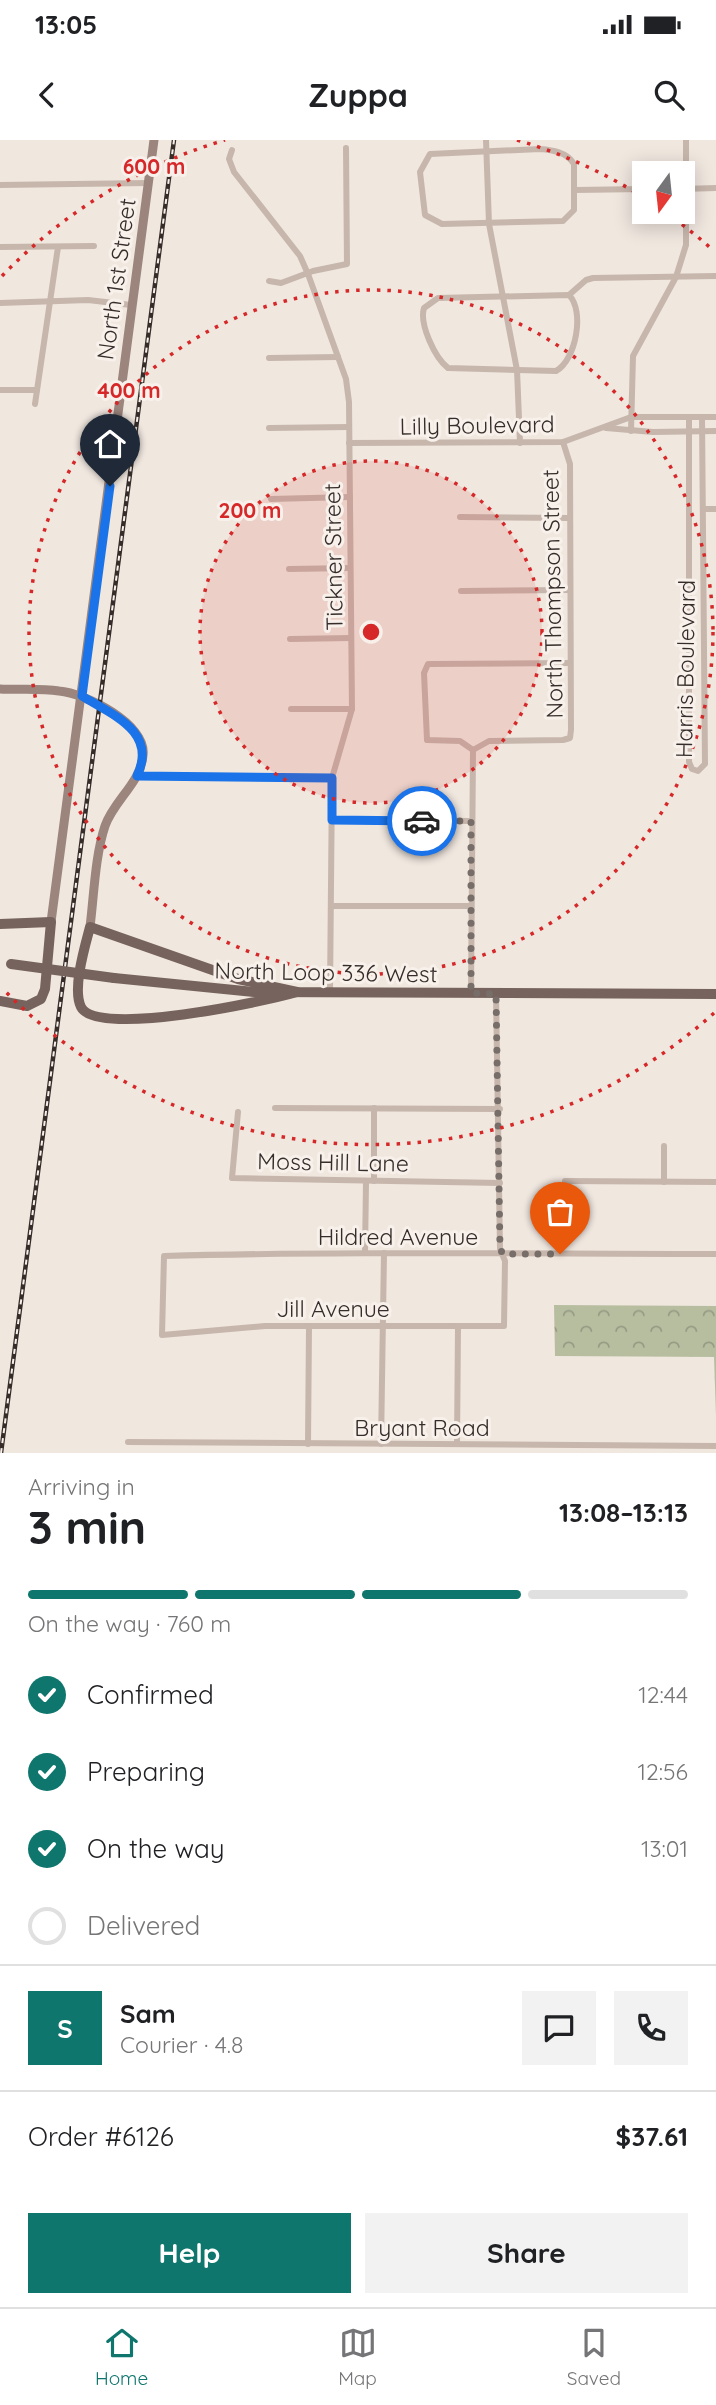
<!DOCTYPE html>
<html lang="en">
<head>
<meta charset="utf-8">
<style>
  body { margin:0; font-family:Quicksand,sans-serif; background:#f2f2f2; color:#202124; height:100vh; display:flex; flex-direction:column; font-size:26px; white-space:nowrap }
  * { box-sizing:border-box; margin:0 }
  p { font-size:23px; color:#757577 }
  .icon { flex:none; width:38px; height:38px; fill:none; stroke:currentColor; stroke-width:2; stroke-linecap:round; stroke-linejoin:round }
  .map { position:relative; height:1313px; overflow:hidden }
  .sheet { display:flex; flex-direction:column; background:#fff; flex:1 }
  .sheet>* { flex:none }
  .needle { width:46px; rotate:195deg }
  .controls { position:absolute; left:632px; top:21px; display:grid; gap:14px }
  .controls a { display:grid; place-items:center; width:63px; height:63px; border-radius:0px; background:#fff; box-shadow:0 4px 18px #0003; font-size:35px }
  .pin { position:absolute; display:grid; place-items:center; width:60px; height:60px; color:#fff; margin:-72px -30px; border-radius:50% 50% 50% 0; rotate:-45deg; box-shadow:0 0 7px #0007 }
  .pin .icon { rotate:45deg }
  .courier { position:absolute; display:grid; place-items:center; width:70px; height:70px; margin:-35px; border:5px solid #1a73e8; border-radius:50%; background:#fff; color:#222; box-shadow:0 2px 9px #0007 }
  .headline em { font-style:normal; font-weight:700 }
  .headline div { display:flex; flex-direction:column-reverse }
  .headline { display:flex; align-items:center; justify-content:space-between; height:119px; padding:0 28px }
  h1 { font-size:46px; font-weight:700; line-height:52px }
  .bar { display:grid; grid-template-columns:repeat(4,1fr); gap:10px 7px; align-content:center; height:84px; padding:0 28px }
  .bar i { height:9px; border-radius:5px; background:#e0e0e0 }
  .bar .current { background:#0f766e }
  .bar p { grid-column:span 4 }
  .line { display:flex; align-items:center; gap:18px; padding:0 28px; border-top:2px solid #e0e0e0 }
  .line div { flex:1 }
  .round { display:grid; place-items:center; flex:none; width:74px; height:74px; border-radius:0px; background:#f2f2f2 }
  ol { padding:0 28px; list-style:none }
  li { display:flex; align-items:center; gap:21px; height:77px }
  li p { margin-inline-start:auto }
  li .icon { padding:7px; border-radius:50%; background:#0f766e; color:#fff; stroke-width:4 }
  li:last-child { color:#757577 }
  li i { width:38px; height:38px; border:4px solid #e0e0e0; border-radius:50% }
  .button { display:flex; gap:14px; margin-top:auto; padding:14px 28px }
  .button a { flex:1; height:80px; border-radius:0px; background:#0f766e; color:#fff; font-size:28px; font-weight:700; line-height:80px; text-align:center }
  .button a+a { background:#f2f2f2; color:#202124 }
  .status { display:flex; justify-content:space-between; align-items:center; height:49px; padding:0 35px; background:#fff; direction:ltr }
  .status svg { height:19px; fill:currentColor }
  header { display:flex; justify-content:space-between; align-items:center; height:91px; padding:0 28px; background:#fff; font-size:32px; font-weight:700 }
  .dock { display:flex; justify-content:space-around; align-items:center; height:98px; border-top:2px solid #e0e0e0; background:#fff; font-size:19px; color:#757577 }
  .dock a { display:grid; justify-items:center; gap:4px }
  .dock .current { color:#0f766e }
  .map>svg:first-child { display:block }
  .forest { fill:url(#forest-crowns) }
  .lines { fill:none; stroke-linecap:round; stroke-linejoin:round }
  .street { stroke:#c7b6ac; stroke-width:6 }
  .secondary { stroke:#9b857d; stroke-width:9 }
  .primary { stroke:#76635d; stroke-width:10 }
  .rail-casing { stroke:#362d2a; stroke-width:4.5 }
  .rail { stroke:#f8f1eb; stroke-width:2; stroke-dasharray:5; stroke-linecap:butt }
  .primary-bridge { stroke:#76635d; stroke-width:10 }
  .done { stroke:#776e69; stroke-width:7; stroke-dasharray:0 12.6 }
  .route { stroke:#1a73e8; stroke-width:9 }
  .ring { fill:none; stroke:#d62828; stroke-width:3.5; stroke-dasharray:3.5 7 }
  .labels { text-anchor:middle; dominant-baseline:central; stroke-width:6; stroke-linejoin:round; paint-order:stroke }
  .street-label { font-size:23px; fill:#362d2a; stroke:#f8f1eb }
  .centre { fill:#d62828; stroke:#f8f1eb; stroke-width:3.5 }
  .ring-label { font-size:21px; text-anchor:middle; font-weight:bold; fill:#d62828; stroke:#f8f1eb; stroke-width:6; stroke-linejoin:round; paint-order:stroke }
</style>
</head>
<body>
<div class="status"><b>13:05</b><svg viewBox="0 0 49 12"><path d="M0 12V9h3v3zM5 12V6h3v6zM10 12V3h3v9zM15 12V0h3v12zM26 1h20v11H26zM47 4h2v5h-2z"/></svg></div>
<header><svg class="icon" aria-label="back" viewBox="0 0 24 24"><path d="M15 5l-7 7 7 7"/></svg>Zuppa<svg class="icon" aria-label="search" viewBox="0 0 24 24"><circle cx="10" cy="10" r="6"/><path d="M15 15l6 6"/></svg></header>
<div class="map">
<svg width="716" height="1313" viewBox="0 0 716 1313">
  <defs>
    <pattern id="forest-crowns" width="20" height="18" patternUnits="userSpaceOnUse" patternTransform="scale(1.75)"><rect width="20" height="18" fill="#b7bea0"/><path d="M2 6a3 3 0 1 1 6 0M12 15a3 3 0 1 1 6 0" fill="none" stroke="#969b83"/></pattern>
  </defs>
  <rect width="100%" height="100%" fill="#f0e7df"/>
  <polygon class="forest" points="554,1165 716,1166 716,1276 714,1217 555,1216"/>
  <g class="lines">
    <g class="street">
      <polyline points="486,0 489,84 517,230 520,303"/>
      <path d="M540,9C552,10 567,12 574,24V70L563,81L442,84L425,75L420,32L430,14Z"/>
      <polyline points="232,10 229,19 234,32 300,116 308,134 346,239 349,262 352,569 332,638 330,852"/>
      <polyline points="0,45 148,43"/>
      <polyline points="682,49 716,48"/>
      <polyline points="575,50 644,49"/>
      <polyline points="0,107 94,106"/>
      <polyline points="269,141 281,143 313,131 347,124 346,8"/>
      <path d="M569,155C585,171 576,220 556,231L448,228C435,218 419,184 424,168L438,158Z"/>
      <polyline points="569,155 586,140 593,138 716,136"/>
      <polyline points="0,163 88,160 131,165"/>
      <polyline points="269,218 338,217"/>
      <polyline points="0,250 37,250"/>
      <polyline points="35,264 58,107"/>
      <polyline points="689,277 689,622 692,629 698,631 705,624 702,277"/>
      <polyline points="269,288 349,287"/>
      <polyline points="606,288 653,292 716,291"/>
      <polyline points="631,291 633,216 676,137 686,105 686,0"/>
      <polyline points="349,303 563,302 631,277 716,277"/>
      <polyline points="271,359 350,357"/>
      <polyline points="703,369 716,369"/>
      <polyline points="460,377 569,378"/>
      <polyline points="289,429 350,428"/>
      <polyline points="461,451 570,450"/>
      <polyline points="290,499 351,498"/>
      <polyline points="291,569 352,569"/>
      <polyline points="473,610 460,601 427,600 424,533 428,524 570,523"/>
      <polyline points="137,636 332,638"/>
      <polyline points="332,680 471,681"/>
      <polyline points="332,766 471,766"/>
      <polyline points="471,853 473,610 489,601 563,600 570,598 571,590 570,324 563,302"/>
      <path d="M496,854L500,1109L505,1121L504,1186H265L162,1195L164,1116C348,1111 532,1114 716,1114"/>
      <polyline points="275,968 500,969"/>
      <polyline points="374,968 374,1041"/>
      <polyline points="238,972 232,1038 500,1043"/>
      <polyline points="565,1041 716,1042"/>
      <polyline points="664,1042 664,1006"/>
      <polyline points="365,1113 366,1042"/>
      <polyline points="128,1302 716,1306"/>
      <polyline points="308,1304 309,1186"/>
      <polyline points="381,1304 384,1113"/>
      <polyline points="457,1304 458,1186"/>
    </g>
    <g class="secondary">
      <path d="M0,549C20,550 40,548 59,551C85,553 147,584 143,615C141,643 114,660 105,686C95,716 94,755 90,787"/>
      <polyline points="51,782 154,0"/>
    </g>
    <g class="primary">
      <polyline points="0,784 51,782 45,849 41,859 27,866 0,861"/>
      <path d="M90,787L238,839L297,852C266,861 97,898 81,867C72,849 85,806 90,787Z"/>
      <polyline points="114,838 254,852 716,854"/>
    </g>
    <g class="rail-casing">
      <polyline id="rail" points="1,1313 174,0"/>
    </g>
    <use href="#rail" class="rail"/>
    <polyline class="primary-bridge" points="11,824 114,838"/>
  </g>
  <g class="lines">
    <polyline class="done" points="422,681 471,681 471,853 496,854 500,1109 503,1114 560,1114"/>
    <path class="route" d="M110,346L82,556C113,575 158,592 137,636L332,638V680L422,681"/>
  </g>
  <circle cx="371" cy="492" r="171" fill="#d62828" fill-opacity=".12"/>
  <g class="ring">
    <circle cx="371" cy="492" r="171"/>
    <circle cx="371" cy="492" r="342"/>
    <path d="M714 873A513 513 0 0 1 2 848M2 136A513 513 0 0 1 225 0M517 0A513 513 0 0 1 643 57M665 72A513 513 0 0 1 714 111"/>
  </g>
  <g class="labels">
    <g class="street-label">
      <text transform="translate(116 139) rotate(-82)">North 1st Street</text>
      <text transform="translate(477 285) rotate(-1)">Lilly Boulevard</text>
      <text transform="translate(333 417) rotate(-91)">Tickner Street</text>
      <text transform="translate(552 454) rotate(-91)">North Thompson Street</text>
      <text transform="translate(685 529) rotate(-89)">Harris Boulevard</text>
      <text transform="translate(326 832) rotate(1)">North Loop 336 West</text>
      <text transform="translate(333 1022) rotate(1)">Moss Hill Lane</text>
      <text x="398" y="1096">Hildred Avenue</text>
      <text x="333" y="1168">Jill Avenue</text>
      <text x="422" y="1287">Bryant Road</text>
    </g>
  </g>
  <circle cx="371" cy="492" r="10" class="centre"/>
  <g class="ring-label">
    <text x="154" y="34">600 m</text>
    <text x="129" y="258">400 m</text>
    <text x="250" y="378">200 m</text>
  </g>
</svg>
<div class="controls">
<a><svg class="needle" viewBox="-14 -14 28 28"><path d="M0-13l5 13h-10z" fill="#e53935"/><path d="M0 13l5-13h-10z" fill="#757577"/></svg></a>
</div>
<div class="pin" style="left:560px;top:1114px;background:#ea580c"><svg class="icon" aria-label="bag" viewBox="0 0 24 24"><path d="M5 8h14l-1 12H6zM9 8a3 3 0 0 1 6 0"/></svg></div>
<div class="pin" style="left:110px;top:346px;background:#1f2937"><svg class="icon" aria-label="home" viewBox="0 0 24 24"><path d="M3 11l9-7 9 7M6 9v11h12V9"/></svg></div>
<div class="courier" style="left:422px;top:681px"><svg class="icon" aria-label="car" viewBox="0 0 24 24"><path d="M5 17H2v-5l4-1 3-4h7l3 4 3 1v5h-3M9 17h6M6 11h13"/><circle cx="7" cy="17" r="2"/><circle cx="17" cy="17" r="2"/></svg></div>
</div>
<section class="sheet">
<div class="headline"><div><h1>3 min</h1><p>Arriving in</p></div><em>13:08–13:13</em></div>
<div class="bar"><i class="current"></i><i class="current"></i><i class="current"></i><i></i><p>On the way · 760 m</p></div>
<ol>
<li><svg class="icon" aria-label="check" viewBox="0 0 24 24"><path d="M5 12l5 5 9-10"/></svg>Confirmed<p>12:44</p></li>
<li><svg class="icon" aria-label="check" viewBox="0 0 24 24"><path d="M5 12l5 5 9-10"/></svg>Preparing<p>12:56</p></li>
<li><svg class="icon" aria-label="check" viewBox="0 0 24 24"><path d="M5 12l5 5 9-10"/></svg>On the way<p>13:01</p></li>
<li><i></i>Delivered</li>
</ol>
<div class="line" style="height:126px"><b class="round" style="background:#0f766e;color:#fff">S</b><div><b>Sam</b><p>Courier · 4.8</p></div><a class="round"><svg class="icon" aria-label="chat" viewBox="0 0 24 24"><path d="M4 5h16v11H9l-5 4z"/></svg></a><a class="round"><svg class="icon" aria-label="phone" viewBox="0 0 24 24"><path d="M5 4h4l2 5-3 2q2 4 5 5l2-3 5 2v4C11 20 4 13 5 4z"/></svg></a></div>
<div class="line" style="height:91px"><div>Order #6126</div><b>$37.61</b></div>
<div class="button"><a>Help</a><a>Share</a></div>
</section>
<nav class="dock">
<a class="current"><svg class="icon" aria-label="home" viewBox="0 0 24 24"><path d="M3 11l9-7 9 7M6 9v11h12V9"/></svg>Home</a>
<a><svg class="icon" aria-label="map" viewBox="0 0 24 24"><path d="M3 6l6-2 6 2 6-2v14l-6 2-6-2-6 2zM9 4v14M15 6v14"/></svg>Map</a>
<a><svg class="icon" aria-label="saved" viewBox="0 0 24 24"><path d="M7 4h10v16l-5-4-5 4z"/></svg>Saved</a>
</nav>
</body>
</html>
